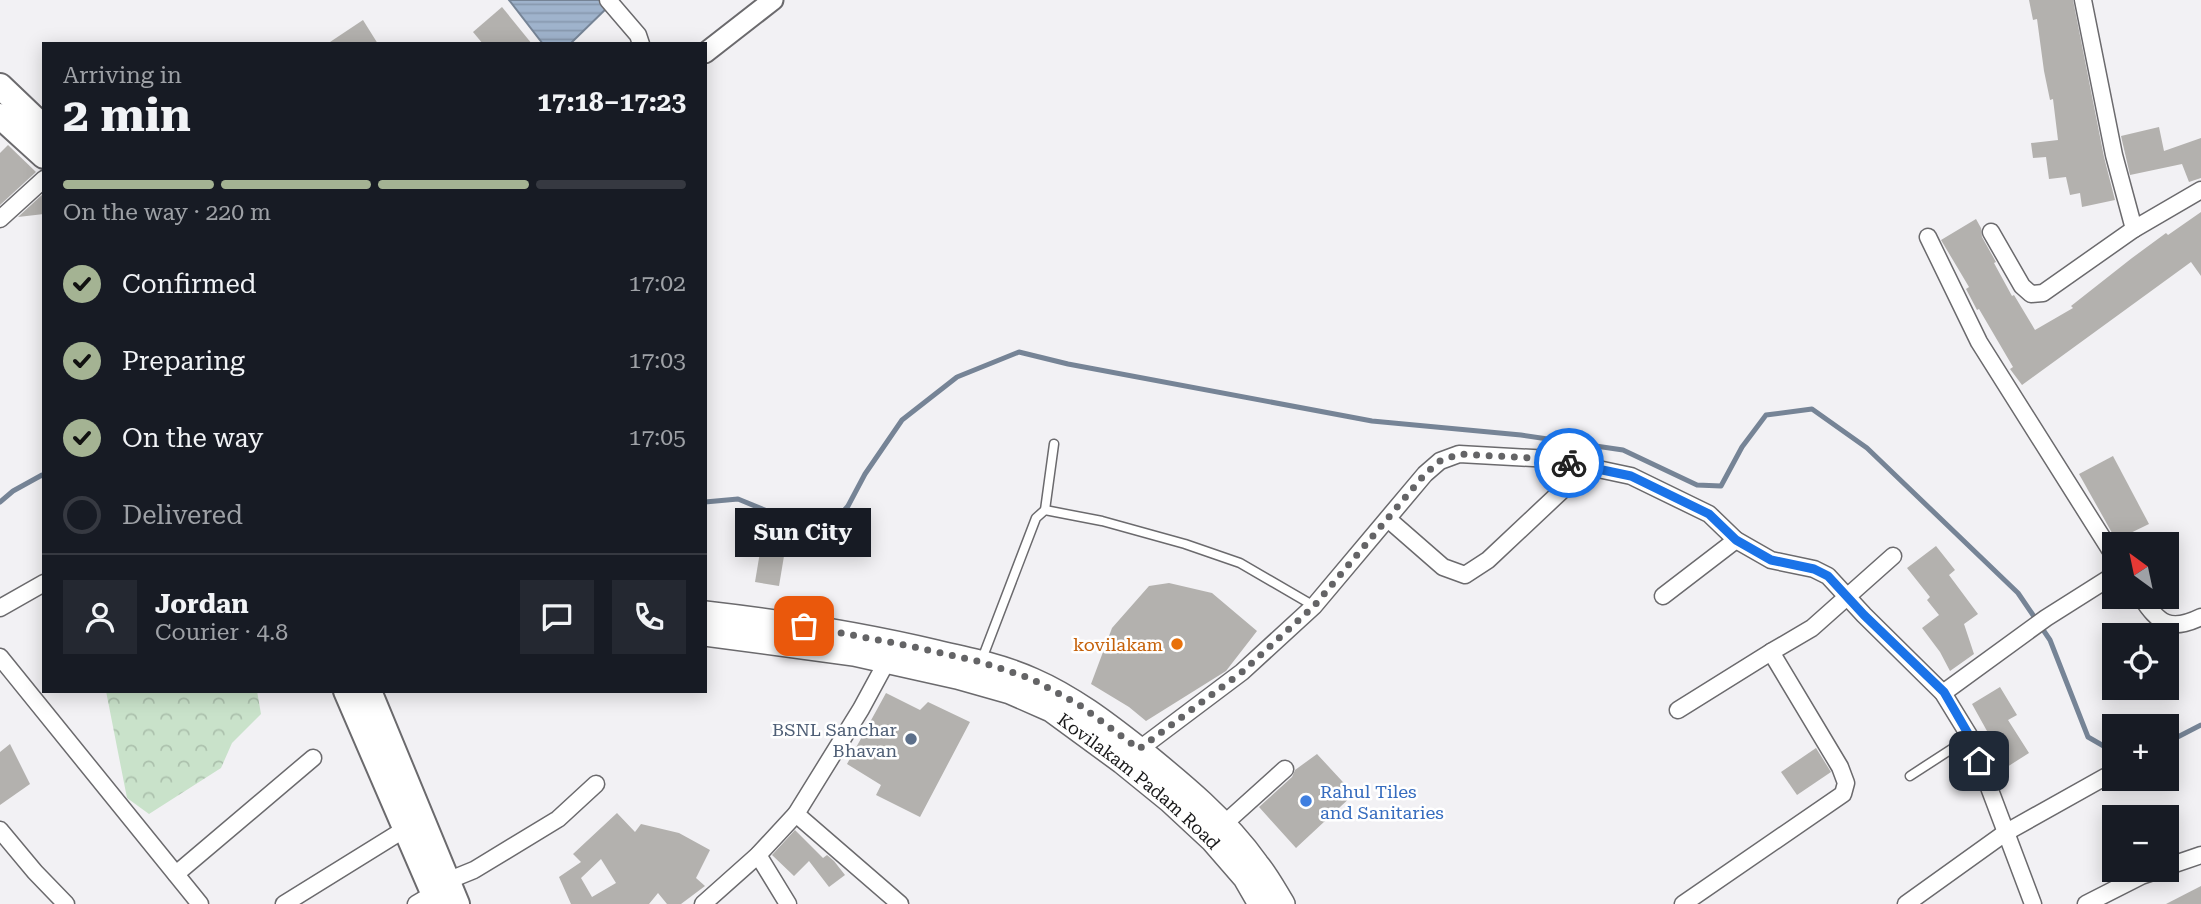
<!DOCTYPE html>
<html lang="en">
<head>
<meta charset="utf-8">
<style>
  body { margin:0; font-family:"Roboto Serif",serif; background:#242831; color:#f1f3f6; height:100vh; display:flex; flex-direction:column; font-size:26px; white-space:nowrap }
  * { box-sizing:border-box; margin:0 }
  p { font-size:23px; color:#9ea1a6 }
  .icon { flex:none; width:38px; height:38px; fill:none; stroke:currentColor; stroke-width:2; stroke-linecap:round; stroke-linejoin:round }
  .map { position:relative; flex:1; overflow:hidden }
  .side { position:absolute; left:42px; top:42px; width:665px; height:651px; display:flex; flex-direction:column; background:#171b24; border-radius:0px; box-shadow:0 4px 18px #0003 }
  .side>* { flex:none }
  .needle { width:46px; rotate:327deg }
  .tools { position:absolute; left:2102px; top:532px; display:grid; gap:14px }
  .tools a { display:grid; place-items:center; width:77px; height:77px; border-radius:0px; background:#171b24; box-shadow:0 4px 18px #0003; font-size:35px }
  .pin { position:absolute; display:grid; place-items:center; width:60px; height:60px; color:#fff; margin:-30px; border-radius:14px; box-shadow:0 4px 10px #0006 }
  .courier { position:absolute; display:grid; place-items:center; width:70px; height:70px; margin:-35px; border:5px solid #1a73e8; border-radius:50%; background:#fff; color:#222; box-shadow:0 2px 9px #0007 }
  .bubble { position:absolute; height:49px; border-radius:0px; background:#171b24; box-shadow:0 4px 18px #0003; font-size:23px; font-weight:700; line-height:49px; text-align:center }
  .summary em { font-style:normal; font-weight:700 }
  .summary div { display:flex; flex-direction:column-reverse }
  .summary { display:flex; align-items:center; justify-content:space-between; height:119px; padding:0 21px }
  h1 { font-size:46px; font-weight:700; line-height:52px }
  .bar { display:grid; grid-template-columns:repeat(4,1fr); gap:10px 7px; align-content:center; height:84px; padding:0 21px }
  .bar i { height:9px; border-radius:5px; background:#363941 }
  .bar .on { background:#a4b393 }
  .bar p { grid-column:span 4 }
  .line { display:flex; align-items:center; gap:18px; padding:0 21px; border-top:2px solid #363941 }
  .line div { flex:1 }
  .round { display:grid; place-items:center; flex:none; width:74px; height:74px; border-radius:0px; background:#242831 }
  ol { padding:0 21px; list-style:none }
  li { display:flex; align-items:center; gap:21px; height:77px }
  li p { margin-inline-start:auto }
  li .icon { padding:7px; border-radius:50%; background:#a4b393; color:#111; stroke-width:4 }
  li:last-child { color:#9ea1a6 }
  li i { width:38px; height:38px; border:4px solid #363941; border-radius:50% }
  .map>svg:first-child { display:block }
  .forest { fill:url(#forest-crowns) }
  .water { fill:url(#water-rules); stroke:#768496; stroke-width:2 }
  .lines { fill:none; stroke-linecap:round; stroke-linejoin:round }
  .stream { stroke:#768496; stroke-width:5 }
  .building { fill:#b3b1ae; fill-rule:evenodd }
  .service-casing { stroke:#6b6a6d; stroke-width:11 }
  .minor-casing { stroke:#6b6a6d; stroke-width:19 }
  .tertiary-casing { stroke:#6b6a6d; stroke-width:23 }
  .secondary-casing { stroke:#6b6a6d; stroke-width:26 }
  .primary-casing { stroke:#6b6a6d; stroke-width:28 }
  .service { stroke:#fff; stroke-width:8 }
  .minor { stroke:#fff; stroke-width:16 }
  .tertiary { stroke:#fff; stroke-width:19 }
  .secondary { stroke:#fff; stroke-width:23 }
  .primary { stroke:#fff; stroke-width:24 }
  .done { stroke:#646466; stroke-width:7; stroke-dasharray:0 12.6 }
  .route { stroke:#1a73e8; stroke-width:9 }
  .food-dot { fill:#e8710a; stroke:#fff; stroke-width:2.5 }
  .service-dot { fill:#5c6f8a; stroke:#fff; stroke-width:2.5 }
  .shop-dot { fill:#3f7fe0; stroke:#fff; stroke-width:2.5 }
  .labels { text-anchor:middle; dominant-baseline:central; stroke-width:5; stroke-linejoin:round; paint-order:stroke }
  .food-label { font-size:18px; fill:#c56008; stroke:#fff; text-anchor:end }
  .service-label { font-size:18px; fill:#4e5e75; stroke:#fff; text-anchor:end }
  .street-label { font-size:18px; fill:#181819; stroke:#fff }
  .shop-label { font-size:18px; fill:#366cbe; stroke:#fff; text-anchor:start }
</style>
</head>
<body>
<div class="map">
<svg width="2201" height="904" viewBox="0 0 2201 904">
  <defs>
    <pattern id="forest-crowns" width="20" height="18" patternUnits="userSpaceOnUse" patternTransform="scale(1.75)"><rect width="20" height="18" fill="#c9e2ca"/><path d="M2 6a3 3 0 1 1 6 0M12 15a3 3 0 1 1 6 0" fill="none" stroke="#acc1ad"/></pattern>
    <pattern id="water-rules" width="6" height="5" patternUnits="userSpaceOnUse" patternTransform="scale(1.75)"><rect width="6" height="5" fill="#9fb3cc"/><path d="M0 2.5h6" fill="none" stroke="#8899af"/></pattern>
  </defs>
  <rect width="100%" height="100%" fill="#f2f1f4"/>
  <polygon class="forest" points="106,691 257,691 261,714 232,743 221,768 149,814 127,798"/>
  <polygon class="water" points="509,0 609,0 612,3 570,44 543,44"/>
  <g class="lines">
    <g class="stream">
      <polyline points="0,502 13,491 42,475 44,477"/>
      <polyline points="705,502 738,499 784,518 831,525 848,506 865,474 902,420 957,377 1019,352 1068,364 1372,421 1521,435 1623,450 1697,485 1721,486 1742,447 1766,415 1812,409 1867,448 2018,593 2050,640 2088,737 2114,752"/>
      <polyline points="2166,743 2201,725"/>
    </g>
  </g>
  <g class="building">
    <polygon points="2029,0 2073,0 2104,157 2115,200 2082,207 2080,193 2070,195 2066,177 2049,179 2046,157 2033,158 2031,143 2058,140 2053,99 2050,100 2044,71 2037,19 2033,20"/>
    <polygon points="502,7 532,44 483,44 473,32"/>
    <polygon points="363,20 378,44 327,44"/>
    <polygon points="2159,127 2164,151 2201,138 2201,178 2189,182 2182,164 2130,175 2121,136"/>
    <polygon points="8,145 36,172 0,205 0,153"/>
    <polygon points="44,193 44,214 18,217"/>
    <polygon points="2201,212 2201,276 2191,262 2022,385 2010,369 2013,367 1979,309 1977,310 1966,289 1969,287 1941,240 1976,219 1981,228 1982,237 1996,262 1994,263 2012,296 2014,295 2035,330 2073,308 2071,306 2132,258 2166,233 2168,235"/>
    <polygon points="2113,456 2149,524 2116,540 2079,474"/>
    <polygon points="763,534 787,538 779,586 755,582"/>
    <polygon points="1936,546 1955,570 1949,575 1978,614 1964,624 1974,654 1950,671 1940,652 1922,628 1939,615 1927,600 1930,597 1907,568"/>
    <polygon points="1169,583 1212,593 1257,631 1226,671 1146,721 1129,707 1091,684 1112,628 1149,586"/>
    <polygon points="2000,687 2017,715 2008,720 2029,753 2007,767 1972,704"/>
    <polygon points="886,693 920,710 928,702 970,722 920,817 876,795 881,785 847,764"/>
    <polygon points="10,744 30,784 0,805 0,752"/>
    <polygon points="1816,748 1831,772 1797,795 1781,772"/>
    <polygon points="1317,754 1354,794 1296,848 1259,807 1292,777 1295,770"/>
    <path d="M617,813L635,832L641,824L679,833L710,850L696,878L705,886L681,904H667L658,893L649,904H571L559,877L581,862L573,854ZM601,859L616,883L592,897L581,878Z"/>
    <polygon points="795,830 823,858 827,855 834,861 845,875 829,887 809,861 794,876 772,855"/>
    <polygon points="2201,886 2201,904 2166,904"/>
  </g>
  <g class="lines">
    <g class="service-casing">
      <g id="service">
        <polyline points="1045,510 1054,444"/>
        <polyline points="982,659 1036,518 1045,510 1102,521 1185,544 1240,563 1314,606"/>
        <polyline points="1910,776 1970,737"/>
      </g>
    </g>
    <g class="minor-casing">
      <g id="minor">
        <polyline points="608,0 638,35 641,44"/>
        <polyline points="0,219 44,179"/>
        <polyline points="2134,229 2201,190"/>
        <polyline points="1991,232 2022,286 2031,294 2043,293 2134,229 2114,155 2083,0"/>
        <polyline points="1928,237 1979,342 2114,556"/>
        <polyline points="1388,519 1443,567 1465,575 1488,560 1587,467"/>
        <polyline points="1663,596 1736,540"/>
        <path d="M2141,597C2159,624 2170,632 2201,617"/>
        <polyline points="0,608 44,583"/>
        <polyline points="0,657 200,904"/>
        <polyline points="1943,693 2046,618 2114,575"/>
        <polyline points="1678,710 1771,652"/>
        <polyline points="1133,754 1242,672 1314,606 1425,474 1440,461 1459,454 1551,459 1631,476 1709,514 1736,540 1771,560 1814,569 1828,576 1864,615 1943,693 1970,737 2033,904"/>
        <polyline points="796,814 900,904"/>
        <polyline points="1224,824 1285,769"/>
        <polyline points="0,830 35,872 66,904"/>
        <polyline points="758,855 788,904"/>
        <polyline points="2166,867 2201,855"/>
        <polyline points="176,874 313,758"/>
        <polyline points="447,881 474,870 558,819 596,784"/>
        <polyline points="284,904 405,829"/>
        <polyline points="416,904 433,894"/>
        <polyline points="703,904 758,855 796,814 861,709 887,661 889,653"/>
        <polyline points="1683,904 1843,794 1846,783 1840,767 1771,652 1812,628 1893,556"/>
        <polyline points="1906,904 2005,833 2105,777"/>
        <polyline points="2086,904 2141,876 2159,870"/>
      </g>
    </g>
    <g class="tertiary-casing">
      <polyline id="tertiary" points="705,53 773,0"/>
    </g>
    <g class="secondary-casing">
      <g id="secondary">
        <path d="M705,613C783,622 860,634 936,652C968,659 1002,666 1033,680C1072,697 1106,723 1139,749C1182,784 1225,819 1257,864C1267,876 1275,891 1283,904"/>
        <path id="s1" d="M705,634L854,654L957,677L1010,692L1051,710L1122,762L1170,801L1212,840L1245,878L1260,904"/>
      </g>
    </g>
    <g class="primary-casing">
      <g id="primary">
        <polyline points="0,86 44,128"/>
        <polyline points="0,116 44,156"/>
        <polyline points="346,691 438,904"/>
        <polyline points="369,691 457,904"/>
      </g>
    </g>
    <use href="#service" class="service"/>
    <use href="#minor" class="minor"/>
    <use href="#tertiary" class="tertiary"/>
    <use href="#secondary" class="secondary"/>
    <use href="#primary" class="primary"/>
  </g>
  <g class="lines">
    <polyline class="done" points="804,626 910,646 981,662 1032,679 1078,704 1139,749 1242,672 1314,606 1425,474 1440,461 1459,454 1551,459 1569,463"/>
    <polyline class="route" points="1569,463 1631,476 1709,514 1736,540 1771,560 1814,569 1828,576 1864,615 1944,692 1970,737 1979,761"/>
  </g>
  <circle class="food-dot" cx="1177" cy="644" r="7"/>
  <circle class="service-dot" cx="911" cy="739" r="7"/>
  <circle class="shop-dot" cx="1306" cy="801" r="7"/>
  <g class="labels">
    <g class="food-label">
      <text x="1163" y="644">kovilakam</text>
    </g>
    <g class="service-label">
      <text x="897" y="729">BSNL Sanchar<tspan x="897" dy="21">Bhavan</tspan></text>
    </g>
    <g class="street-label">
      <text stroke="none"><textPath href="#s1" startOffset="469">Kovilakam Padam Road</textPath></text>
    </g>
    <g class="shop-label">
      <text x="1320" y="791">Rahul Tiles<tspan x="1320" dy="21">and Sanitaries</tspan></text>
    </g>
  </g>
</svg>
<div class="tools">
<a><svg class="needle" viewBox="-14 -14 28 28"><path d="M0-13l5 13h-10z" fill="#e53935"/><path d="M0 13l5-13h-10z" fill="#9ea1a6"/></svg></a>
<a><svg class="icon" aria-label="locate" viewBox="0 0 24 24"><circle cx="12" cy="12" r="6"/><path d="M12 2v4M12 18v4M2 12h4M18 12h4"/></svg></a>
<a>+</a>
<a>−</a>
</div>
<div class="pin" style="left:804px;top:626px;background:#ea580c"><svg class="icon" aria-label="bag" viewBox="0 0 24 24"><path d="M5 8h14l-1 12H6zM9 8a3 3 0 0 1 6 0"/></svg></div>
<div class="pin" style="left:1979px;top:761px;background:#1f2937"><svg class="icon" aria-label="home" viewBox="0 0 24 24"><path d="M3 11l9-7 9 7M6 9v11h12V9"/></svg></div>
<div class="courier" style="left:1569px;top:463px"><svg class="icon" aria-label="bike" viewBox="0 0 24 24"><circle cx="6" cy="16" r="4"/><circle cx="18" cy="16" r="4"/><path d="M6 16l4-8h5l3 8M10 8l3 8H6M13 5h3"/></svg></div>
<div class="bubble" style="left:735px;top:508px;width:136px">Sun City</div>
<section class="side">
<div class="summary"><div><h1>2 min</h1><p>Arriving in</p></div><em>17:18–17:23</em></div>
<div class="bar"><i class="on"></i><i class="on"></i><i class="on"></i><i></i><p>On the way · 220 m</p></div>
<ol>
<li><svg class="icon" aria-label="check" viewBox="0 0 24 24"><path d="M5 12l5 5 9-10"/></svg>Confirmed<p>17:02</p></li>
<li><svg class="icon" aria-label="check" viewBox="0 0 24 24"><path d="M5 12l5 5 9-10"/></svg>Preparing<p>17:03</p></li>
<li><svg class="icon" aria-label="check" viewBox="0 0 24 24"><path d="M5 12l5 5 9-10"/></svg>On the way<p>17:05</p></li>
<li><i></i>Delivered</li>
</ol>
<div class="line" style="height:126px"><a class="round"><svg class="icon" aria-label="person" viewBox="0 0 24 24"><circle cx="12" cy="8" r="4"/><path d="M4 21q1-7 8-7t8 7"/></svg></a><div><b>Jordan</b><p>Courier · 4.8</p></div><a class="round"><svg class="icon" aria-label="chat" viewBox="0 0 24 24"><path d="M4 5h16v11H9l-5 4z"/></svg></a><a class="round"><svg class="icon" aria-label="phone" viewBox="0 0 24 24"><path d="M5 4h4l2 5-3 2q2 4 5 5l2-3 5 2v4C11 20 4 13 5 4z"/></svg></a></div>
</section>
</div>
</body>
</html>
